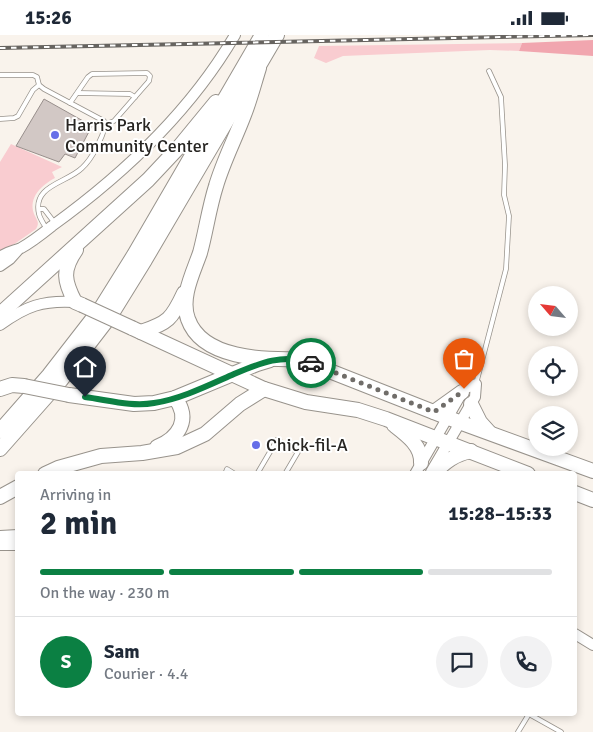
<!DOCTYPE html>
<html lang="en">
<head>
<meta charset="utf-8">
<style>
  body { margin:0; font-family:Signika,sans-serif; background:#f2f2f3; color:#1f2937; height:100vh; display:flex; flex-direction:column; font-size:19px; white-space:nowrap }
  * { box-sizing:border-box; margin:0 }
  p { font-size:16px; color:#747a83 }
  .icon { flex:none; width:28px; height:28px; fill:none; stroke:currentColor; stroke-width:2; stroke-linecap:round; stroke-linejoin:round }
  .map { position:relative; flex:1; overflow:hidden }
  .drawer { position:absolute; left:15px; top:436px; width:562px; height:245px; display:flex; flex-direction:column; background:#fff; border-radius:5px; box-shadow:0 2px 8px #0003 }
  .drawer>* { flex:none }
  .needle { width:32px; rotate:298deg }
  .buttons { position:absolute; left:528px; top:251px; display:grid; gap:10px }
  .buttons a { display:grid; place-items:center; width:50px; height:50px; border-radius:50%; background:#fff; box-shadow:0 2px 8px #0003; font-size:25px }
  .pin { position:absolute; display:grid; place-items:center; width:42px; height:42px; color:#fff; margin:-51px -21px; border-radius:50% 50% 50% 0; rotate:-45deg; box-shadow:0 0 5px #0007 }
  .pin .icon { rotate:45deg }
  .courier { position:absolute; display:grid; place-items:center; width:50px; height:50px; margin:-25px; border:4px solid #0b8043; border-radius:50%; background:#fff; color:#222; box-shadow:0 1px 6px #0007 }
  .overview em { font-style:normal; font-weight:800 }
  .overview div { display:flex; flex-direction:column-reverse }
  .overview { display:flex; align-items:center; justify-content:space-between; height:85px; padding:0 25px }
  h1 { font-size:32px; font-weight:800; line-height:38px }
  .bar { display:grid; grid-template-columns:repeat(4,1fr); gap:8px 5px; align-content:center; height:60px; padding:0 25px }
  .bar i { height:6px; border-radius:4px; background:#e0e1e3 }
  .bar .current { background:#0b8043 }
  .bar p { grid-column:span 4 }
  .line { display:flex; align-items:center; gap:12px; padding:0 25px; border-top:1px solid #e0e1e3 }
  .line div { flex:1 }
  .round { display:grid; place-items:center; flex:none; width:52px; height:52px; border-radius:26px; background:#f2f2f3 }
  .status { display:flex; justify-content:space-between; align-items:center; height:35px; padding:0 25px; background:#fff; direction:ltr }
  .status svg { height:14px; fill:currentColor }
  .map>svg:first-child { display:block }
  .green { fill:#f9ccd0 }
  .forest { fill:#f1a6af }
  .building { fill:#d2c8c5; stroke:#988f8c }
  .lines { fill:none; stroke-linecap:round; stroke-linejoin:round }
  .lane-casing { stroke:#98938c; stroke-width:5.5 }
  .secondary-casing { stroke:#98938c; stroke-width:12 }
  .highway-casing { stroke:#98938c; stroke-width:16 }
  .lane { stroke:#fff; stroke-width:4 }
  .secondary { stroke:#fff; stroke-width:10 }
  .highway { stroke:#fff; stroke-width:14 }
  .rail-casing { stroke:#676460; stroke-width:4 }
  .rail { stroke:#fff; stroke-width:2; stroke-dasharray:5.5; stroke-linecap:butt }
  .highway-bridge-casing { stroke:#98938c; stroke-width:16; stroke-linecap:butt }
  .highway-bridge { stroke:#fff; stroke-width:14 }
  .done { stroke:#706d69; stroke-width:5; stroke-dasharray:0 9 }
  .route { stroke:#0b8043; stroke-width:6 }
  .poi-dot { fill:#666fe8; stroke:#fff; stroke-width:2 }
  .labels { text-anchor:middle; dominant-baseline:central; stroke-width:4; stroke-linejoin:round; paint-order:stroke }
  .poi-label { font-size:18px; fill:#272522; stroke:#fff; text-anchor:start }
</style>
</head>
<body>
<div class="status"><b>15:26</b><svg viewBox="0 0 49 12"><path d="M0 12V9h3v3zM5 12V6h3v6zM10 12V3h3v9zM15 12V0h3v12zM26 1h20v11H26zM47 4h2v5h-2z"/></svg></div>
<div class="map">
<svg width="593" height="697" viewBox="0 0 593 697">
  <rect width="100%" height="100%" fill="#f9f3ec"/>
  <g class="green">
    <polygon points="522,8 519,16 490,15 343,21 326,28 314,23 319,11"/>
    <path d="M11,109L62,132L52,137L55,143C42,150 28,162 34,179C37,186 40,187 36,194L0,219V127Z"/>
  </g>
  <polygon class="forest" points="593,5 593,21 519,16 522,8"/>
  <polygon class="building" points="44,64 92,91 75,123 65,119 59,127 16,111"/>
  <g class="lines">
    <g class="lane-casing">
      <g id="lane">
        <path d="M0,40H33L37,42L39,50L44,54L104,86L106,89C102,103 93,123 82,133C67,148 32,150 39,179C40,184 44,189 46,193"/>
        <polyline points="78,58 130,59 135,62"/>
        <polyline points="70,68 88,42 92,39 147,38 150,41 149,46 114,86 106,89"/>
        <polyline points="0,84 14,83 18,81 33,55 39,50"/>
        <polyline points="39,174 44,174 54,187"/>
        <polyline points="476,349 506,234 509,181 504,160 505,130 501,62 489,36"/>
        <polyline points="225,439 227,434 235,439"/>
        <polyline points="257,439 277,405 298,417 285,439"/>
        <polyline points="529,679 561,697"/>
        <polyline points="518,697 529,679"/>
      </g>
    </g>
    <g class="secondary-casing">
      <g id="secondary">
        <path d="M0,222C6,217 14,216 21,213C32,207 42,199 52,191C124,139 190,77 235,0"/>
        <polyline points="0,231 10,224 18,215"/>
        <path d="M0,290C26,271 43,265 75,267"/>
        <polyline points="415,439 464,354 476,349 475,362 431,437"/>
        <polyline points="0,501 18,500"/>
        <polyline points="0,510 18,510"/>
        <polyline points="575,599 593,610"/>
      </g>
    </g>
    <g class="highway-casing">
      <g id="highway">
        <path d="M259,33C254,49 250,65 244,80C235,104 223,127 216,151C209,173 206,196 200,218C193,238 180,263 188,284C202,324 264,325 299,324L459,387L593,436"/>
        <path d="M76,215C62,235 64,246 75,267L82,270"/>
        <polyline points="0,279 148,145 179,112 216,67"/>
        <polyline points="132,293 264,354 306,367 358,375 386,384 528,439"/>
        <path d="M141,297C168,288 172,284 184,258"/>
        <polyline points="0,354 12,350 24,351"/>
        <polyline points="69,360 134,369 154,368 175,363 257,329 270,325"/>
        <polyline points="471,369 480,387 489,397"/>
        <polyline points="434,377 462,357"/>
        <path d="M394,390C407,400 422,411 421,428"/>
        <polyline points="0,396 49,340 101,273 134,220 262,0"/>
        <path d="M157,412C179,403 191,384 175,363"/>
        <polyline points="0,414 61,345 111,280 145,225 277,0"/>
        <polyline points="45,439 58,433 101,421 142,418 177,412 205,399 240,369 264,354"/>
        <path d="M433,439C445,427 455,419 471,416"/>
        <polyline points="575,458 593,465"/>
        <polyline points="0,462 18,452"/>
      </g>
    </g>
    <use href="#lane" class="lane"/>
    <use href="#secondary" class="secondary"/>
    <use href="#highway" class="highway"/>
    <g class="rail-casing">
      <polyline id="rail" points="0,13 593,0"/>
    </g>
    <use href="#rail" class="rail"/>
    <g class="highway-bridge-casing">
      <g id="highway-bridge">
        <polyline points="82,270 132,293"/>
        <polyline points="24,351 69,360"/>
      </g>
    </g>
    <use href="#highway-bridge" class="highway-bridge"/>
  </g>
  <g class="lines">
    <polyline class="done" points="311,328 434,377 462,357 464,354"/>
    <path class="route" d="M85,362C108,365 132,372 154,368C181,364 209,350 234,339C260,328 284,318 311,328"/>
  </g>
  <g class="poi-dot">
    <circle cx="55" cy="100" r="5"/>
    <circle cx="256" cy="410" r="5"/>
  </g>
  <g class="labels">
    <g class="poi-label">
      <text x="65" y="90">Harris Park<tspan x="65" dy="21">Community Center</tspan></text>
      <text x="266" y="410">Chick-fil-A</text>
    </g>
  </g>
</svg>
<div class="buttons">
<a><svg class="needle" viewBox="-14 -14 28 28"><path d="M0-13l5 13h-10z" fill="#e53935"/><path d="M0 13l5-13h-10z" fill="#747a83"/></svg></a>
<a><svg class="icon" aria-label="locate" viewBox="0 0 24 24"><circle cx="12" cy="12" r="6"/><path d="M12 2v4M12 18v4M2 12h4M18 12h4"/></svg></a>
<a><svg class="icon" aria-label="layers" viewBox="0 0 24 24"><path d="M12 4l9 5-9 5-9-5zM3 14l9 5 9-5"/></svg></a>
</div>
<div class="pin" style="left:464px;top:354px;background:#ea580c"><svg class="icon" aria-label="bag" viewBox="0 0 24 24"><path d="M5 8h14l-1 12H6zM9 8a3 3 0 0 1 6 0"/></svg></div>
<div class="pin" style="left:85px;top:362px;background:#1f2937"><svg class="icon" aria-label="home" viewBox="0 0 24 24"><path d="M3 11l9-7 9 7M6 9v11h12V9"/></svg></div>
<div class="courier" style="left:311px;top:328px"><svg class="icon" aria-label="car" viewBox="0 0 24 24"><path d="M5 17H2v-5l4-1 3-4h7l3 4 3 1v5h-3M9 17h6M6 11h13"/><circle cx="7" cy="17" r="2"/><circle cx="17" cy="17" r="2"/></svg></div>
<section class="drawer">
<div class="overview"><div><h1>2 min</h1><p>Arriving in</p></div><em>15:28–15:33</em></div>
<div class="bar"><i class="current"></i><i class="current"></i><i class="current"></i><i></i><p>On the way · 230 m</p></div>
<div class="line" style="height:90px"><b class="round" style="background:#0b8043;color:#fff">S</b><div><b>Sam</b><p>Courier · 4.4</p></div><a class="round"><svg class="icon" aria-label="chat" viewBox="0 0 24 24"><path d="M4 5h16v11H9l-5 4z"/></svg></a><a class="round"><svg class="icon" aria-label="phone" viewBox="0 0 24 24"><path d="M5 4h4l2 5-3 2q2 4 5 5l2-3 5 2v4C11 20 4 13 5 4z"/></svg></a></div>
</section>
</div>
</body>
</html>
